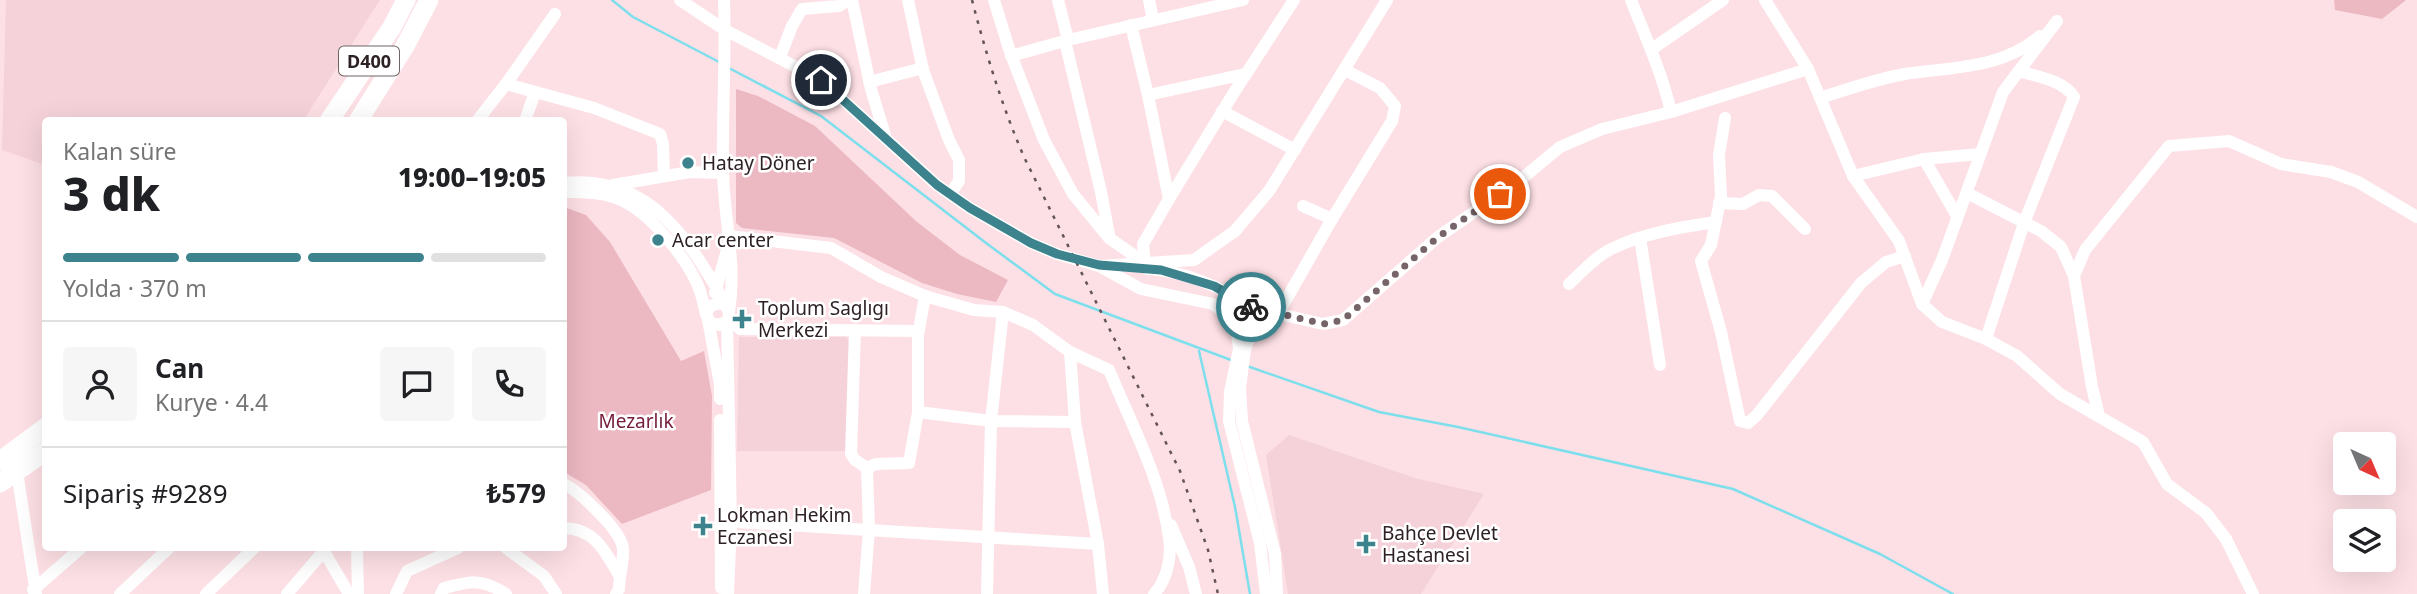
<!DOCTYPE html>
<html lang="tr">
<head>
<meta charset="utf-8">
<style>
  body { margin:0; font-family:"Noto Sans",sans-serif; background:#f6f6f6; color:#202124; height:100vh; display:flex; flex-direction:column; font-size:26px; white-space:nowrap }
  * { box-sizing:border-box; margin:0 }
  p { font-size:23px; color:#757577 }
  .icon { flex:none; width:38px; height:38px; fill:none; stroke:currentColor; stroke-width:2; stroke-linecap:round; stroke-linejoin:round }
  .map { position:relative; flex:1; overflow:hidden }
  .side { position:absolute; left:42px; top:117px; width:525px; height:434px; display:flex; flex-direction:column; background:#fff; border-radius:7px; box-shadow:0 7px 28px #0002 }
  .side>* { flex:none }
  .needle { width:46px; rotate:136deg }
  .controls { position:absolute; left:2333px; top:432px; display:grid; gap:14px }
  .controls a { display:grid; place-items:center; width:63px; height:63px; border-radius:7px; background:#fff; box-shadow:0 7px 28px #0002; font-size:35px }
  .pin { position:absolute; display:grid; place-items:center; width:60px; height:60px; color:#fff; margin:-30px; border:4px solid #fff; border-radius:50%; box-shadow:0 2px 7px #0007 }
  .courier { position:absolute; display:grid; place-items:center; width:70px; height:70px; margin:-35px; border:5px solid #3d838e; border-radius:50%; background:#fff; color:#222; box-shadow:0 2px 9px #0007 }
  .overview em { font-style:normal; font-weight:800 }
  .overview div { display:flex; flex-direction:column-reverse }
  .overview { display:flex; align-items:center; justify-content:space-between; height:119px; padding:0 21px }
  h1 { font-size:46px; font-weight:800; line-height:52px }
  .bar { display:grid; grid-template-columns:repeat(4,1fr); gap:10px 7px; align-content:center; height:84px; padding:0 21px }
  .bar i { height:9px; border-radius:5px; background:#e0e0e0 }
  .bar .selected { background:#3d838e }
  .bar p { grid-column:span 4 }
  .line { display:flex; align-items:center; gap:18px; padding:0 21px; border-top:2px solid #e0e0e0 }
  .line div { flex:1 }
  .round { display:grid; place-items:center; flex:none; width:74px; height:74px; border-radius:7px; background:#f6f6f6 }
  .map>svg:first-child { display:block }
  .built { fill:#f5d2d9 }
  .green { fill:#ecb8c2 }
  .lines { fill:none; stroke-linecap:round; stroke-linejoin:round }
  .stream { stroke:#7ddeec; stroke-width:2.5 }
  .minor { stroke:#fff; stroke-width:12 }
  .highway { stroke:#fff; stroke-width:19 }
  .rail { stroke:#645357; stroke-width:2.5; stroke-dasharray:3.5 7; stroke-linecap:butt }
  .done { stroke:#766468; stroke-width:7; stroke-dasharray:0 12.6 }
  .route { stroke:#3d838e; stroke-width:9 }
  .poi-dot { fill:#3d838e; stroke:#fff; stroke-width:2.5 }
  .labels { text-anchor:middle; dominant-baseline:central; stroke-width:5; stroke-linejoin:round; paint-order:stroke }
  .shield { fill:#fff; stroke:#6d6466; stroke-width:2 }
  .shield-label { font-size:18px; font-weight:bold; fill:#2e2124 }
  .poi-label { font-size:19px; fill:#2e2124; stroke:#fff; text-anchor:start }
  .park-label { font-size:19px; fill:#751c39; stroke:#fff }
</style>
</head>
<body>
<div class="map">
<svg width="2417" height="594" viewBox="0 0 2417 594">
  <rect width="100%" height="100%" fill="#fde0e5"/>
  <g class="built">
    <polygon points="6,0 380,0 303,121 46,121 45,165 2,150"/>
    <polygon points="739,337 846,337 851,343 848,451 737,451"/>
    <polygon points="1289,435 1415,478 1484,494 1421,594 1288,594 1266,455"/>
  </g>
  <g class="green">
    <polygon points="2334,0 2406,0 2382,19 2335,10"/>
    <polygon points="736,89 758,96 815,126 917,222 960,255 1008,280 996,302 957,294 922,283 834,238 742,228 736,223"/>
    <polygon points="564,207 586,215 610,242 681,361 704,351 712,396 711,490 622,524 586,485 564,472"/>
  </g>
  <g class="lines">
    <g class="stream">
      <polyline points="612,0 633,17 721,63"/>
      <polyline points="727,67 821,116 986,243 1055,294 1231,360"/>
      <polyline points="1199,351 1235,507 1250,594"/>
      <polyline points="1247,366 1379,412 1458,427 1733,489 1880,554 1953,594"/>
    </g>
    <g class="minor">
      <polyline points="680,0 725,30 821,80 937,185 970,208 1031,243 1057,254 1099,266 1194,260 1235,231 1269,191 1387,0"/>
      <path d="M724,0C726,58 722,115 723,172C724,221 737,263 729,312"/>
      <polyline points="852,0 871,89 885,135"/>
      <polyline points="908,0 923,70 949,140 959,160 959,181 950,194"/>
      <polyline points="994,0 1010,52 1044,140 1073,194 1109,238 1145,263"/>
      <polyline points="1058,0 1068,40"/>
      <polyline points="1149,0 1153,20"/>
      <path d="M1631,0C1646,38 1662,73 1671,112"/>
      <polyline points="1765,0 1808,69 1853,176 1899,241 1922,304 1942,322 1986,339 2017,356 2060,394 2143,442 2167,484 2206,513 2226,539 2253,594"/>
      <polyline points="1131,25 1148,95"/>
      <polyline points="1065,41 1101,192 1109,235"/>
      <polyline points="1652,49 1723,0"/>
      <polyline points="1011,56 1068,40 1243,0"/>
      <polyline points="780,57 792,26 802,9 839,6 848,0"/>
      <polyline points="869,82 923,68"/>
      <polyline points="506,84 555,14"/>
      <path d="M1820,98C1848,89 1876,79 1905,74C1951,67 2002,69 2040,36"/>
      <polyline points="1222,111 1295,150"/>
      <polyline points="1725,118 1719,155 1721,196 1711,245 1701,261 1721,332 1740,421 1748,423 1757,415 1861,283 1886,262 1905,256"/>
      <polyline points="477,121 506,84 594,108 660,134 663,144 664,176"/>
      <polyline points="525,121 535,92"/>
      <polyline points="1924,159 1957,216"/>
      <polyline points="1853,176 1924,159 1980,154"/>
      <path d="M564,183C652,175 689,240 728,308"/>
      <polyline points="613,185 690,172 723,173"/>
      <path d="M564,192C585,192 607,192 627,203C653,217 688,260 699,288C702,296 704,306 706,314"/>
      <polyline points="1967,193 2041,231 2061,247 2074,276"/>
      <polyline points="1169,199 1148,95 1245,74"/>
      <polyline points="1719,203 1743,204 1759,195 1772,196 1805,229"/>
      <polyline points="1303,206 1332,219"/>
      <polyline points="729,236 831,248 881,277 925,296 974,310 1003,312 1033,325 1070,352 1075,422 1098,544 1103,594"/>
      <polyline points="1640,238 1660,365"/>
      <polyline points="1145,263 1143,244 1169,199 1233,94 1294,0"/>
      <polyline points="1099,266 1141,289 1213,304 1231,319 1237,333 1239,349 1230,392 1229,421 1260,543 1266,594"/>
      <path d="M1148,269C1185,271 1223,288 1253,308L1256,317L1245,350L1240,388L1242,421L1275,554L1277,594"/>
      <path d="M1569,284C1582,272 1595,257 1611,249C1644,233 1681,227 1716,222"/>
      <polyline points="715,293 727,250"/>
      <polyline points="1922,304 1942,260 2003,92 2057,21"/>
      <polyline points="1253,308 1323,324 1343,320 1438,237 1519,181 1560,147 1602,129 1671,112 1808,69"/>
      <polyline points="1278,314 1332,219 1392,121 1395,106 1380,88 1345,70"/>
      <polyline points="729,318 740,329 919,331"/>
      <polyline points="708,320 720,384 720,399"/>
      <path d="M727,321L720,325L710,323L706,314L710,306L721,303C729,307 731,314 727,321L731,522L728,594"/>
      <polyline points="855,330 851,454 855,460 867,468"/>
      <path d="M1986,339L2024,223L2074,97C2063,80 2038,77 2019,71"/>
      <path d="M1070,352L1109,370C1131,423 1162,481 1169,538C1172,557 1167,580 1154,594"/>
      <polyline points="918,412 918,335 925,296"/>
      <polyline points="2099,416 2092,387 2074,276 2085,250 2169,146 2229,141 2281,164 2331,172 2358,182 2417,217"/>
      <polyline points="720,420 721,588"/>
      <polyline points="17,472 36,594"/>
      <path d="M564,484C580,492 622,531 623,549C624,562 619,576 619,589L616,594"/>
      <polyline points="721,521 1098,544"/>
      <polyline points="1171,525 1189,567 1196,594"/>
      <path d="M564,528C595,529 605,551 619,575"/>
      <polyline points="322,548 349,594"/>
      <polyline points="357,548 358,594"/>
      <polyline points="506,548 544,576 556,594"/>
      <polyline points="33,590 81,548"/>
      <polyline points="120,594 169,548"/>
      <polyline points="206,594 254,548"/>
      <polyline points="287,594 323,552"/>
      <polyline points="396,594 407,571 458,548"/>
      <path d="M441,594L444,588C471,581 482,578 506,594"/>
      <polyline points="864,594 869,530 867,468 876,464 909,463 918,412 991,421 1075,422"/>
      <polyline points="987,594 991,421 1003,312"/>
    </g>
    <g class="highway">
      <polyline points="329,121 392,27 406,0"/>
      <polyline points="358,121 405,46 429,0"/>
      <polyline points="0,461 46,427"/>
      <polyline points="0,483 46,451"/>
    </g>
    <path class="rail" d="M972,0C986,54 1002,106 1024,157L1180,471L1208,550L1218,594"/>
  </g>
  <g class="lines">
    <polyline class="done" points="1251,307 1324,324 1343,320 1438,237 1500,194"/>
    <polyline class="route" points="821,80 937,185 970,208 1031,243 1057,254 1099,265 1161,270 1214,286 1251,307"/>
  </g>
  <g class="poi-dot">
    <circle cx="688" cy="163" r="7"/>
    <circle cx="658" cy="240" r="7"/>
    <path d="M738.5 308.5h7v7h7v7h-7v7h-7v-7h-7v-7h7z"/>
    <path d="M699.5 515.5h7v7h7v7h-7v7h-7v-7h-7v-7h7z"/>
    <path d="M1362.5 533.5h7v7h7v7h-7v7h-7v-7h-7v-7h7z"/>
  </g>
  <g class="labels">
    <rect class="shield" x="339" y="46.5" width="60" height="29" rx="5"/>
    <g class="shield-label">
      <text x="369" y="61">D400</text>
    </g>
    <g class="poi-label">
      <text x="702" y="163">Hatay Döner</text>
      <text x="672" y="240">Acar center</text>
      <text x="758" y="308">Toplum Saglıgı<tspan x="758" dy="22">Merkezi</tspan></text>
      <text x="717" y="515">Lokman Hekim<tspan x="717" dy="22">Eczanesi</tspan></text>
      <text x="1382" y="533">Bahçe Devlet<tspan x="1382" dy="22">Hastanesi</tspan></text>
    </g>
    <g class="park-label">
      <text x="636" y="421">Mezarlık</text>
    </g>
  </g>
</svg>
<div class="controls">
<a><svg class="needle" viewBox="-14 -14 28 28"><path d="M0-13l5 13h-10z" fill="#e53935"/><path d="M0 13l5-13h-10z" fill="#757577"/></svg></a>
<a><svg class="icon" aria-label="layers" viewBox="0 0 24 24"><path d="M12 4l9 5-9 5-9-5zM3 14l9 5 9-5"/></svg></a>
</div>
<div class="pin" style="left:1500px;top:194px;background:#ea580c"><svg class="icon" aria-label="bag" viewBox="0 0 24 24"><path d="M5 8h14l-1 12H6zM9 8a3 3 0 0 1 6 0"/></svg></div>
<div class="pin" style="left:821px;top:80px;background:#1f2937"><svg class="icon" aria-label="home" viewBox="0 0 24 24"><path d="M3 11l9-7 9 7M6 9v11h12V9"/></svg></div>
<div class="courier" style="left:1251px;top:307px"><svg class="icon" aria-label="bike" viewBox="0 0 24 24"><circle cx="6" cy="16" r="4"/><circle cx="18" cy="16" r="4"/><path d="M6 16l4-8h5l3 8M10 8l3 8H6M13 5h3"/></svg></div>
<section class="side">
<div class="overview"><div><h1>3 dk</h1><p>Kalan süre</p></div><em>19:00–19:05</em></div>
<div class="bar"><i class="selected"></i><i class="selected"></i><i class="selected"></i><i></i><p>Yolda · 370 m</p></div>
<div class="line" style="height:126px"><a class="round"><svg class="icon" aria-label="person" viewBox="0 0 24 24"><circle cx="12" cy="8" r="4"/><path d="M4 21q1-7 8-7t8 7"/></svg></a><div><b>Can</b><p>Kurye · 4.4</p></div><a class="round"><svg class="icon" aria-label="chat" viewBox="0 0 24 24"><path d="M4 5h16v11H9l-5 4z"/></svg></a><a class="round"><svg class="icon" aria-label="phone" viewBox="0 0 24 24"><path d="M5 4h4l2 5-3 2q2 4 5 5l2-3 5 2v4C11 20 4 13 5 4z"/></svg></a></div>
<div class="line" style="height:91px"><div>Sipariş #9289</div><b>₺579</b></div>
</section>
</div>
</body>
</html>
